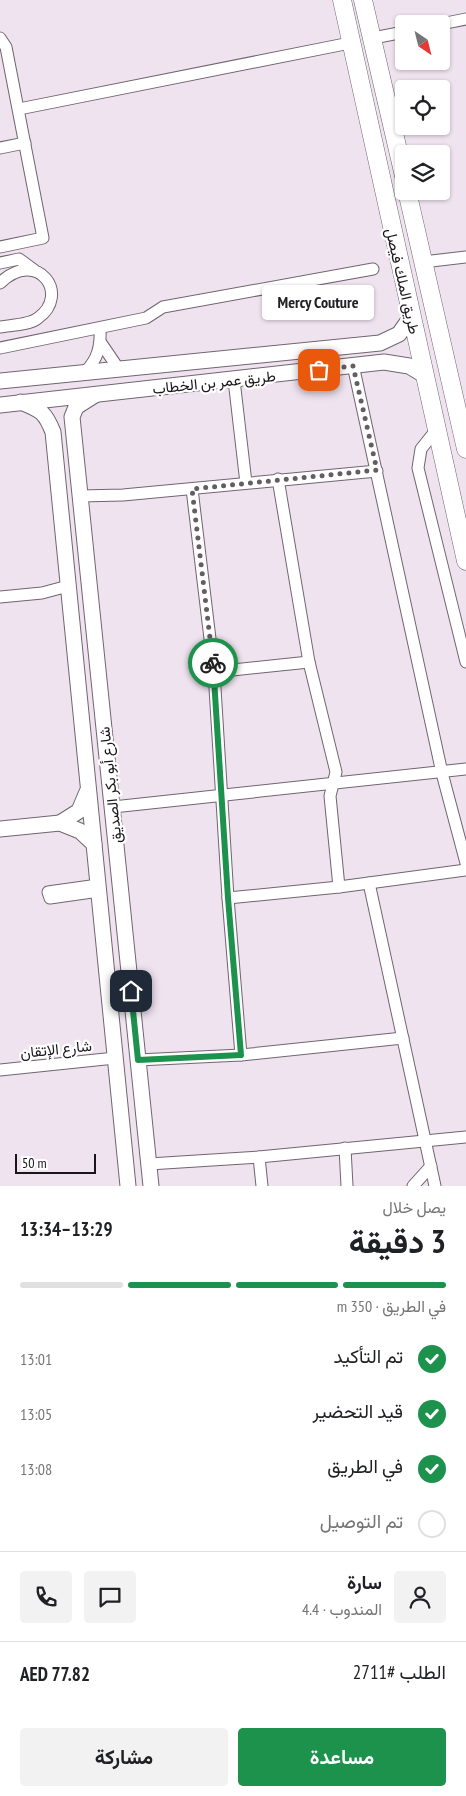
<!DOCTYPE html>
<html lang="ar">
<head>
<meta charset="utf-8">
<style>
  body { margin:0; font-family:"PT Sans Narrow",Vazirmatn,sans-serif; background:#f2f2f2; color:#202124; direction:rtl; height:100vh; display:flex; flex-direction:column; font-size:19px; white-space:nowrap }
  * { box-sizing:border-box; margin:0 }
  p { font-size:16px; color:#757577 }
  .icon { flex:none; width:28px; height:28px; fill:none; stroke:currentColor; stroke-width:2; stroke-linecap:round; stroke-linejoin:round }
  .map { position:relative; height:1186px; overflow:hidden; direction:ltr }
  .details { display:flex; flex-direction:column; background:#fff; flex:1 }
  .details>* { flex:none }
  .needle { width:32px; rotate:145deg }
  .tools { position:absolute; left:395px; top:15px; display:grid; gap:10px }
  .tools a { display:grid; place-items:center; width:55px; height:55px; border-radius:5px; background:#fff; box-shadow:0 1px 4px #0004; font-size:25px }
  .scale { position:absolute; left:15px; bottom:12px; width:81px; box-sizing:border-box; padding-left:5px; border:2px solid #1a151a; border-top:0; font-size:14px; line-height:18px; white-space:nowrap; color:#1a151a; -webkit-text-stroke:4px #fff; paint-order:stroke }
  .pin { position:absolute; display:grid; place-items:center; width:42px; height:42px; color:#fff; margin:-21px; border-radius:10px; box-shadow:0 2px 8px #0006 }
  .courier { position:absolute; display:grid; place-items:center; width:50px; height:50px; margin:-25px; border:4px solid #1d924d; border-radius:50%; background:#fff; color:#222; box-shadow:0 1px 6px #0007 }
  .bubble { position:absolute; height:35px; border-radius:5px; background:#fff; box-shadow:0 1px 4px #0004; font-size:16px; font-weight:700; line-height:35px; text-align:center; direction:rtl }
  .headline em { font-style:normal; font-weight:700 }
  .headline div { display:flex; flex-direction:column-reverse }
  .headline { display:flex; align-items:center; justify-content:space-between; height:85px; padding:0 20px }
  h1 { font-size:32px; font-weight:700; line-height:38px }
  .bar { display:grid; grid-template-columns:repeat(4,1fr); gap:8px 5px; align-content:center; height:60px; padding:0 20px }
  .bar i { height:6px; border-radius:4px; background:#e0e0e0 }
  .bar .active { background:#1d924d }
  .bar p { grid-column:span 4 }
  .line { display:flex; align-items:center; gap:12px; padding:0 20px; border-top:1px solid #e0e0e0 }
  .line div { flex:1 }
  .round { display:grid; place-items:center; flex:none; width:52px; height:52px; border-radius:5px; background:#f2f2f2 }
  ol { padding:0 20px; list-style:none }
  li { display:flex; align-items:center; gap:15px; height:55px }
  li p { margin-inline-start:auto }
  li .icon { padding:5px; border-radius:50%; background:#1d924d; color:#fff; stroke-width:4 }
  li:last-child { color:#757577 }
  li i { width:28px; height:28px; border:2px solid #e0e0e0; border-radius:50% }
  .button { display:flex; gap:10px; margin-top:auto; padding:10px 20px }
  .button a { flex:1; height:58px; border-radius:5px; background:#1d924d; color:#fff; font-size:20px; font-weight:700; line-height:58px; text-align:center }
  .button a+a { background:#f2f2f2; color:#202124 }
  .map>svg:first-child { display:block }
  .lines { fill:none; stroke-linecap:round; stroke-linejoin:round }
  .street-casing { stroke:#70656f; stroke-width:13 }
  .secondary-casing { stroke:#70656f; stroke-width:17 }
  .primary-casing { stroke:#70656f; stroke-width:19 }
  .street { stroke:#fff; stroke-width:11 }
  .secondary { stroke:#fff; stroke-width:15 }
  .primary { stroke:#fff; stroke-width:18 }
  .done { stroke:#655d65; stroke-width:5; stroke-dasharray:0 9 }
  .route { stroke:#1d924d; stroke-width:6 }
  .labels { text-anchor:middle; dominant-baseline:central; stroke-width:4.5; stroke-linejoin:round; paint-order:stroke }
  .street-label { font-size:15px; fill:#1a151a; stroke:#fff }
</style>
</head>
<body>
<div class="map">
<svg width="466" height="1186" viewBox="0 0 466 1186">
  <rect width="100%" height="100%" fill="#efe3ef"/>
  <g class="lines">
    <g class="street-casing">
      <g id="street">
        <polyline points="441,24 466,19"/>
        <polyline points="0,38 6,47 43,238 0,247"/>
        <polyline points="373,38 404,32"/>
        <polyline points="19,109 350,43"/>
        <polyline points="0,148 25,143"/>
        <polyline points="423,262 466,257"/>
        <polyline points="0,263 19,259 34,270"/>
        <path d="M0,283C38,247 71,295 38,318C30,325 11,325 0,327"/>
        <polyline points="101,343 118,368"/>
        <polyline points="0,348 146,318 163,307 373,269"/>
        <polyline points="353,365 442,773 466,863"/>
        <path d="M85,372C98,359 101,346 100,328"/>
        <polyline points="234,380 246,483"/>
        <polyline points="437,429 421,449 418,468 466,662"/>
        <polyline points="278,479 309,662 336,772 330,796 339,887"/>
        <polyline points="192,489 214,672 228,898 241,1055"/>
        <polyline points="80,496 123,495 377,471"/>
        <polyline points="0,597 42,593 68,586"/>
        <polyline points="214,672 309,662"/>
        <polyline points="113,807 466,769"/>
        <polyline points="369,883 435,1186"/>
        <polyline points="98,885 48,892 50,898 99,891"/>
        <polyline points="228,898 339,887 466,870"/>
        <polyline points="138,1060 241,1055 403,1038"/>
        <polyline points="0,1070 115,1058"/>
        <polyline points="345,1148 347,1186"/>
        <polyline points="259,1157 262,1186"/>
        <polyline points="149,1164 259,1157 466,1137"/>
        <polyline points="413,1186 431,1166"/>
      </g>
    </g>
    <g class="secondary-casing">
      <g id="secondary">
        <polyline points="0,381 380,343 399,334 411,317"/>
        <polyline points="95,395 76,407 72,417 151,1186"/>
        <path d="M21,402C41,410 45,412 53,432L128,1186"/>
        <polyline points="0,405 384,362 409,366 424,375"/>
        <polyline points="60,823 79,811 87,792"/>
        <polyline points="0,829 60,823 80,831 94,844"/>
      </g>
    </g>
    <g class="primary-casing">
      <g id="primary">
        <polyline points="342,0 466,561"/>
        <polyline points="363,0 404,176"/>
        <polyline points="407,191 466,449"/>
      </g>
    </g>
    <use href="#street" class="street"/>
    <use href="#secondary" class="secondary"/>
    <use href="#primary" class="primary"/>
  </g>
  <g class="lines">
    <polyline class="done" points="213,663 192,489 377,470 353,366 319,370"/>
    <polyline class="route" points="131,991 138,1060 241,1055 228,898 213,663"/>
  </g>
  <g class="labels">
    <g class="street-label">
      <text transform="translate(403 281) rotate(77)">طريق الملك فيصل</text>
      <text transform="translate(214 382) rotate(-6)">طريق عمر بن الخطاب</text>
      <text transform="translate(110 785) rotate(-96)">شارع أبو بكر الصديق</text>
      <text transform="translate(56 1049) rotate(-6)">شارع الإتقان</text>
    </g>
  </g>
</svg>
<div class="tools">
<a><svg class="needle" viewBox="-14 -14 28 28"><path d="M0-13l5 13h-10z" fill="#e53935"/><path d="M0 13l5-13h-10z" fill="#757577"/></svg></a>
<a><svg class="icon" aria-label="locate" viewBox="0 0 24 24"><circle cx="12" cy="12" r="6"/><path d="M12 2v4M12 18v4M2 12h4M18 12h4"/></svg></a>
<a><svg class="icon" aria-label="layers" viewBox="0 0 24 24"><path d="M12 4l9 5-9 5-9-5zM3 14l9 5 9-5"/></svg></a>
</div>
<div class="scale">50 m</div>
<div class="pin" style="left:319px;top:370px;background:#ea580c"><svg class="icon" aria-label="bag" viewBox="0 0 24 24"><path d="M5 8h14l-1 12H6zM9 8a3 3 0 0 1 6 0"/></svg></div>
<div class="pin" style="left:131px;top:991px;background:#1f2937"><svg class="icon" aria-label="home" viewBox="0 0 24 24"><path d="M3 11l9-7 9 7M6 9v11h12V9"/></svg></div>
<div class="courier" style="left:213px;top:663px"><svg class="icon" aria-label="bike" viewBox="0 0 24 24"><circle cx="6" cy="16" r="4"/><circle cx="18" cy="16" r="4"/><path d="M6 16l4-8h5l3 8M10 8l3 8H6M13 5h3"/></svg></div>
<div class="bubble" style="left:262px;top:285px;width:112px">Mercy Couture</div>
</div>
<section class="details">
<div class="headline"><div><h1>3 دقيقة</h1><p>يصل خلال</p></div><em>13:29–13:34</em></div>
<div class="bar"><i class="active"></i><i class="active"></i><i class="active"></i><i></i><p>في الطريق · 350 m</p></div>
<ol>
<li><svg class="icon" aria-label="check" viewBox="0 0 24 24"><path d="M5 12l5 5 9-10"/></svg>تم التأكيد<p>13:01</p></li>
<li><svg class="icon" aria-label="check" viewBox="0 0 24 24"><path d="M5 12l5 5 9-10"/></svg>قيد التحضير<p>13:05</p></li>
<li><svg class="icon" aria-label="check" viewBox="0 0 24 24"><path d="M5 12l5 5 9-10"/></svg>في الطريق<p>13:08</p></li>
<li><i></i>تم التوصيل</li>
</ol>
<div class="line" style="height:90px"><a class="round"><svg class="icon" aria-label="person" viewBox="0 0 24 24"><circle cx="12" cy="8" r="4"/><path d="M4 21q1-7 8-7t8 7"/></svg></a><div><b>سارة</b><p>المندوب · 4.4</p></div><a class="round"><svg class="icon" aria-label="chat" viewBox="0 0 24 24"><path d="M4 5h16v11H9l-5 4z"/></svg></a><a class="round"><svg class="icon" aria-label="phone" viewBox="0 0 24 24"><path d="M5 4h4l2 5-3 2q2 4 5 5l2-3 5 2v4C11 20 4 13 5 4z"/></svg></a></div>
<div class="line" style="height:65px"><div>الطلب #2711</div><b>AED 77.82</b></div>
<div class="button"><a>مساعدة</a><a>مشاركة</a></div>
</section>
</body>
</html>
